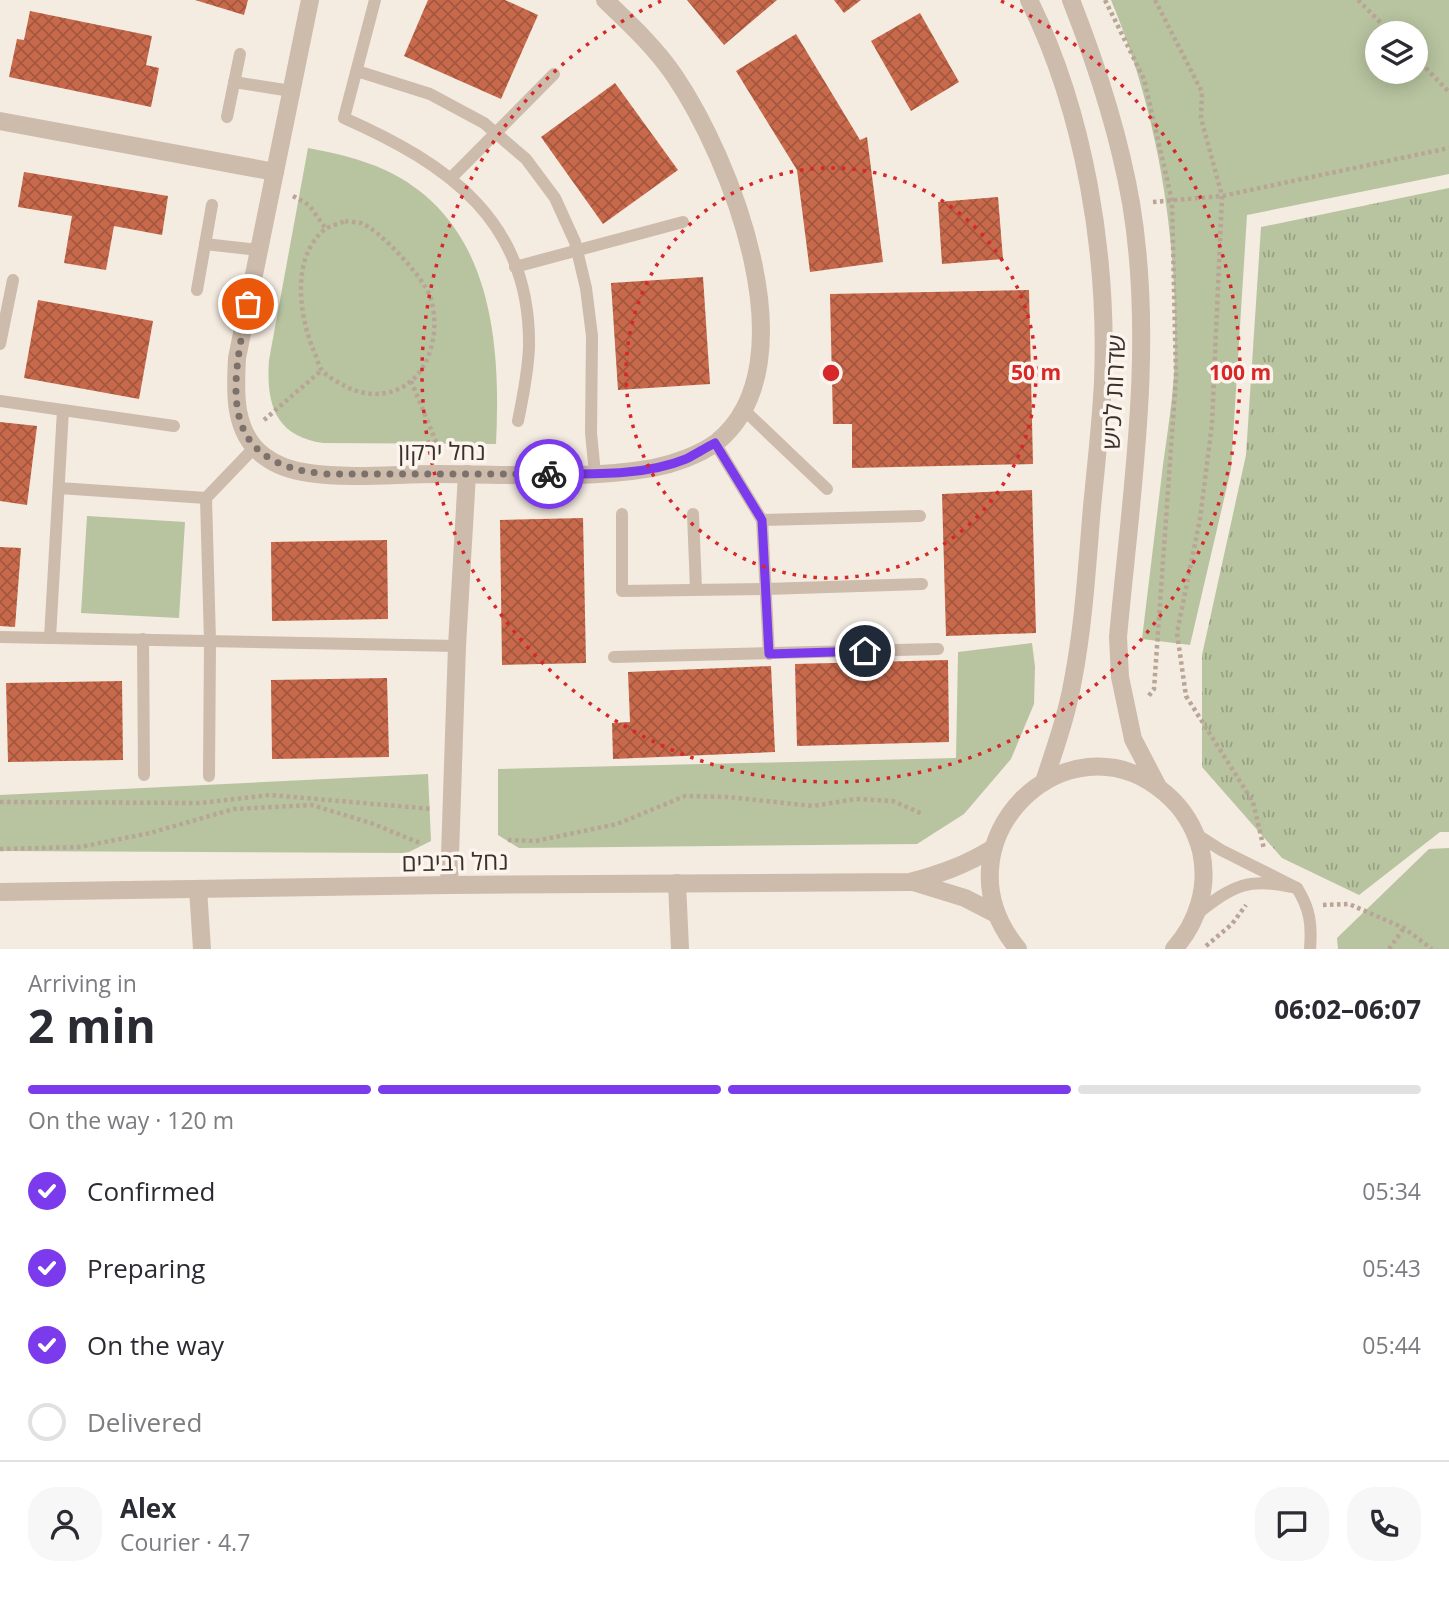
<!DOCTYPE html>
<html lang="en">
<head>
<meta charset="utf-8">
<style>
  body { margin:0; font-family:"Open Sans","Noto Sans Hebrew",sans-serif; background:#f7f7f7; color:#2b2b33; height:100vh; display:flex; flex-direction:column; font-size:26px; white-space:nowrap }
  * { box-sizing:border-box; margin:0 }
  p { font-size:23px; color:#7c7c81 }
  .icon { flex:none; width:38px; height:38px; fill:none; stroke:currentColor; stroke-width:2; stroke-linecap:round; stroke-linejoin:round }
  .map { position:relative; height:949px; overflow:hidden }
  .sheet { display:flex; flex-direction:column; background:#fff; flex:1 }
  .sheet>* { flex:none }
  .fabs { position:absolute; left:1365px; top:21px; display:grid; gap:14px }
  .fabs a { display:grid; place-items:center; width:63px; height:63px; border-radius:50%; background:#fff; box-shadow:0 4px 18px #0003; font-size:35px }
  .pin { position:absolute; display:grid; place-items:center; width:60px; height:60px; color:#fff; margin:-30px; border:4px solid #fff; border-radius:50%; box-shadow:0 2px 7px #0007 }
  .courier { position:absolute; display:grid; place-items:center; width:70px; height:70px; margin:-35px; border:5px solid #7c3aed; border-radius:50%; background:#fff; color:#222; box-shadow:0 2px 9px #0007 }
  .overview em { font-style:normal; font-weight:700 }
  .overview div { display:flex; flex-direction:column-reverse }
  .overview { display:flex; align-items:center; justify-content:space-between; height:119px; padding:0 28px }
  h1 { font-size:46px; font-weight:700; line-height:52px }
  .bar { display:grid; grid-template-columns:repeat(4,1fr); gap:10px 7px; align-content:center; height:84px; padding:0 28px }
  .bar i { height:9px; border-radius:5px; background:#e1e1e2 }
  .bar .active { background:#7c3aed }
  .bar p { grid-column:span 4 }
  .line { display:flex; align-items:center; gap:18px; padding:0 28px; border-top:2px solid #e1e1e2 }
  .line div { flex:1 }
  .round { display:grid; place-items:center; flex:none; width:74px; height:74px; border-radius:28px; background:#f7f7f7 }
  ol { padding:0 28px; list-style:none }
  li { display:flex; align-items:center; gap:21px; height:77px }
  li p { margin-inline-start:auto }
  li .icon { padding:7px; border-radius:50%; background:#7c3aed; color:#fff; stroke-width:4 }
  li:last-child { color:#7c7c81 }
  li i { width:38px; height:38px; border:4px solid #e1e1e2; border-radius:50% }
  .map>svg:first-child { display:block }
  .grass { fill:url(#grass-tufts) }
  .green { fill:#b8c4a0; fill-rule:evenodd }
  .building { fill:url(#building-cross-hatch) }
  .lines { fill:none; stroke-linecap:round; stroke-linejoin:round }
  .path { stroke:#b9a596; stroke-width:4.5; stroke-dasharray:3.5 3.5; stroke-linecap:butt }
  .service { stroke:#cdbbac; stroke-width:12 }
  .minor { stroke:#cdbbac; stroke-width:18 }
  .tertiary { stroke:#cdbbac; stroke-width:18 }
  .done { stroke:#7c716b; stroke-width:7; stroke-dasharray:0 12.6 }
  .route { stroke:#7c3aed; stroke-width:9 }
  .ring { fill:none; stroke:#d62828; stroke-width:3.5; stroke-dasharray:3.5 7 }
  .labels { text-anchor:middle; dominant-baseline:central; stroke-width:7; stroke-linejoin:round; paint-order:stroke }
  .street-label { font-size:24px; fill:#3b302b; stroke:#fbf5ee }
  .centre { fill:#d62828; stroke:#fbf5ee; stroke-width:3.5 }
  .ring-label { font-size:21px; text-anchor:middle; font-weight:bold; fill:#d62828; stroke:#fbf5ee; stroke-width:7; stroke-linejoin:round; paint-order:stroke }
</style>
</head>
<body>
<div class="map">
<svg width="1449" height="949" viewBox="0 0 1449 949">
  <defs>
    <pattern id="grass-tufts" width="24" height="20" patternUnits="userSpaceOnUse" patternTransform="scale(1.75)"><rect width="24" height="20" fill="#b8c4a0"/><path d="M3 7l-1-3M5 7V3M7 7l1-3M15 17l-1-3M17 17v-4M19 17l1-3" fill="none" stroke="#97a083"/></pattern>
    <pattern id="building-cross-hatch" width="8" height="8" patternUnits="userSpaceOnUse" patternTransform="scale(1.75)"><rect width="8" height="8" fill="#c8694b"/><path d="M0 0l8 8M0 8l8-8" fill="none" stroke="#a4573f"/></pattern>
  </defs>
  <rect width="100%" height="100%" fill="#f4ebe1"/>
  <polygon class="grass" points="1449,188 1449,832 1440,832 1359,895 1282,858 1202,767 1202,655 1246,455 1261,227"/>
  <g class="green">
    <path d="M1111,0H1449V174L1247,215L1231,469L1190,645L1142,639C1149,581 1156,523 1163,465C1167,435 1172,405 1174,375C1180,249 1160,117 1111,0ZM1377,33H1416V72H1377Z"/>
    <path d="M308,148C335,153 361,159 385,170C492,220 501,341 496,444L323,443C275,436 266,404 269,360Z"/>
    <polygon points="87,516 185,522 179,618 81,613"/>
    <polygon points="1032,643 1035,667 1034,704 1011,759 964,814 917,844 519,848 498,835 498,769 956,758 958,652"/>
    <polygon points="428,774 431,841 407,853 0,851 0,795"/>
    <polygon points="1449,848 1449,949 1338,949 1337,938 1429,849"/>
  </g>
  <g class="building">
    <polygon points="195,0 248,0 244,15"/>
    <polygon points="428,0 505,0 538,15 501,99 404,56"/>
    <polygon points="687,0 777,0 724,45"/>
    <polygon points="834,0 861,0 844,13"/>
    <polygon points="30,11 152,36 146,65 159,68 151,107 9,77 17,39 24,40"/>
    <polygon points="920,13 959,82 911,111 871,41"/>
    <polygon points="796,34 860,140 867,137 883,262 810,272 797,170 736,71"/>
    <polygon points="615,83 678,170 603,224 541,137"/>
    <polygon points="24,172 168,196 162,235 114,226 106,270 64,263 72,216 18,207"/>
    <polygon points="998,197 1003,259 942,264 938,202"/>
    <polygon points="703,277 710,384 618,390 611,283"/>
    <polygon points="1029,290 1033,464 852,468 852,424 833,424 830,294"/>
    <polygon points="38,300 153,321 139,399 24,378"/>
    <polygon points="0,422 37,426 27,505 0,501"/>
    <polygon points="1032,490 1036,633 946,636 942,494"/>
    <polygon points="583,518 586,663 502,665 500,520"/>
    <polygon points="387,540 388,619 272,621 271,542"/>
    <polygon points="0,547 21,548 15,627 0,626"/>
    <polygon points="948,660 949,742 797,746 795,664"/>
    <polygon points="771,666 775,752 613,759 612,723 630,722 628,672"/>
    <polygon points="387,678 389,757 272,759 271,680"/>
    <polygon points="122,681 123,760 8,762 6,683"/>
  </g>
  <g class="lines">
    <g class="path">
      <polyline points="1105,0 1144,79 1172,201 1176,377 1154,689 1148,697"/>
      <polyline points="1155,0 1202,92 1201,118 1222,196 1212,424 1200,519 1177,633 1186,696 1253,802 1264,849"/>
      <polyline points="1358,0 1391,33"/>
      <polyline points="1416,58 1449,92"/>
      <polyline points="293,196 309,205 326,229"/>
      <polyline points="1153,202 1222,196 1449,148"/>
      <path d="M345,221C350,222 356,222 361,223C380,230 423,277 430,296C436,314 436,336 429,354C416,392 377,404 343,385C336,381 326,376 321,369C318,364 316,355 313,349C299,314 291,257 325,229C330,226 339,224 345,221Z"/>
      <polyline points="411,381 440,451"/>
      <polyline points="264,420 322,370"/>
      <polyline points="0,802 200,803 270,795 432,809"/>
      <polyline points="508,840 536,841 617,824 685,796 728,797 813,806 856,799 893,801 923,814"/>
      <polyline points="0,849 80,847 150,833 234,809 312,805 371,823 420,843"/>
      <polyline points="1323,905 1349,904 1404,928 1432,949"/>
      <polyline points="1206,946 1232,924 1246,905"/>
      <polyline points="1389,949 1404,928"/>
    </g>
    <g class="service">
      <path d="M375,0L344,118C448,164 531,221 529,347C528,372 523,397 518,421"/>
      <polyline points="357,71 430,94 484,123 526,159 555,198 575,242 586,288 592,336 591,433 595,474"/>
      <polyline points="234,82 291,91"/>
      <polyline points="227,117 240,54"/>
      <polyline points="451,178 554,74"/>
      <polyline points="205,244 259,250"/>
      <polyline points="515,267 683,222"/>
      <polyline points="197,290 212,205"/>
      <polyline points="0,344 13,280"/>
      <polyline points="0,401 174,426"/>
      <polyline points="743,409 827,489"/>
      <polyline points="715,443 762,520 769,654"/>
      <polyline points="59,488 206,498"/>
      <polyline points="622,514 622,591 766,589 922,584"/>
      <polyline points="693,514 696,589"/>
      <polyline points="762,520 920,516"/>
      <polyline points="0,637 457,646"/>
      <polyline points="50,638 63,410"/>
      <polyline points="143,639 144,775"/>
      <polyline points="614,657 938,649"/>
      <polyline points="209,776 210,641 206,498 255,447"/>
      <path d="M1196,834L1221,850L1297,888C1250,877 1233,884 1196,915"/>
      <path d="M1297,888C1310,909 1312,924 1310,949"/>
    </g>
    <g class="minor">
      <path d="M310,0L237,358C235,392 233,433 264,456C277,466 294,471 309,473C351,479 396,474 438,474C509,474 583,480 653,468C674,464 699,455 717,442C813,364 730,157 674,75C655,47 629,23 605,0"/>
      <polyline points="0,121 275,172"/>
      <polyline points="677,883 680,949"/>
      <polyline points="449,885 457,646 467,474"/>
      <polyline points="198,889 202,949"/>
    </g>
    <g class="tertiary">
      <path d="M1029,0C1085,113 1108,255 1103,381C1101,423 1096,465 1092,507C1087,565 1084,623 1073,680C1067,715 1055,748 1044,782"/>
      <path d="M1071,0C1097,66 1119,134 1131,203C1155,346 1131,494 1118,637L1120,677L1133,739L1158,787"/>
      <polyline points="913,882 965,898 996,914"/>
      <path d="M0,892L449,885L910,882C940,874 966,865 993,848"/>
      <path d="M1018,949C930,843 1067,709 1165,793C1183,808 1195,828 1201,851C1209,886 1198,922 1174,949"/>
    </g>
  </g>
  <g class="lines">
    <path class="done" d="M248,304C231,387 215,465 327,474H549"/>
    <path class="route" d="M549,474C593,474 644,476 686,459C696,454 705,448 715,443L762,520L769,654L865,651"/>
  </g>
  <g class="ring">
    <circle cx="831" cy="373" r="205"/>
    <path d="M1001 1A409 409 0 1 1 661 1"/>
  </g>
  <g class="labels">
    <g class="street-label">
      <text transform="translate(1113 392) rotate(-87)">שדרות לכיש</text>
      <text x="442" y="450">נחל ירקון</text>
      <text transform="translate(455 861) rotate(-1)">נחל רביבים</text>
    </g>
  </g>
  <circle cx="831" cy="373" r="10" class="centre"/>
  <g class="ring-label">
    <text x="1036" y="380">50 m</text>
    <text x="1240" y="380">100 m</text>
  </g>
</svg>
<div class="fabs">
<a><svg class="icon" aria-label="layers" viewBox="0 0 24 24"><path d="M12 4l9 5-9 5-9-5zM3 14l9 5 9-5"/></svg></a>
</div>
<div class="pin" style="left:248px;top:304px;background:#ea580c"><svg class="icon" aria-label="bag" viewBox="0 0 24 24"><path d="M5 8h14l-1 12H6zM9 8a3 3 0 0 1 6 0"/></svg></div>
<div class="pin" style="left:865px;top:651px;background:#1f2937"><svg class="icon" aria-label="home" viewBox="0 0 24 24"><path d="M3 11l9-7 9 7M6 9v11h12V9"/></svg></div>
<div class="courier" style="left:549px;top:474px"><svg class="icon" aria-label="bike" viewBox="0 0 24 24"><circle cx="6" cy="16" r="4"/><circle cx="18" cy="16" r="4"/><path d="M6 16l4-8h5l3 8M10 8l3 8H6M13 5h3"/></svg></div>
</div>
<section class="sheet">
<div class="overview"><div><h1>2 min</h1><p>Arriving in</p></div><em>06:02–06:07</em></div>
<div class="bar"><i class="active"></i><i class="active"></i><i class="active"></i><i></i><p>On the way · 120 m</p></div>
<ol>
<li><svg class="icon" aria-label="check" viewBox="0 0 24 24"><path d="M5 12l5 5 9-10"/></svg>Confirmed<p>05:34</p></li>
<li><svg class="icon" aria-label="check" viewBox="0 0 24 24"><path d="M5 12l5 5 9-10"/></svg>Preparing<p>05:43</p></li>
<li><svg class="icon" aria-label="check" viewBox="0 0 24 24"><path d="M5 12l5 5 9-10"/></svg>On the way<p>05:44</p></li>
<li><i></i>Delivered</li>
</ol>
<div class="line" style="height:126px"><a class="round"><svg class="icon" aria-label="person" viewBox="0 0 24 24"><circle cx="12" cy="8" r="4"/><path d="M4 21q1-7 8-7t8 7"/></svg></a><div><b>Alex</b><p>Courier · 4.7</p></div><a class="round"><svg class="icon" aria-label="chat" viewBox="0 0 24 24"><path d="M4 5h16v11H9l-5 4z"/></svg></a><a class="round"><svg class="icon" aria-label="phone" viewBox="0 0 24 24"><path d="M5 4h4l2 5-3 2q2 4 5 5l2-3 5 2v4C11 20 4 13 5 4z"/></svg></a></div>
</section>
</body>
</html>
